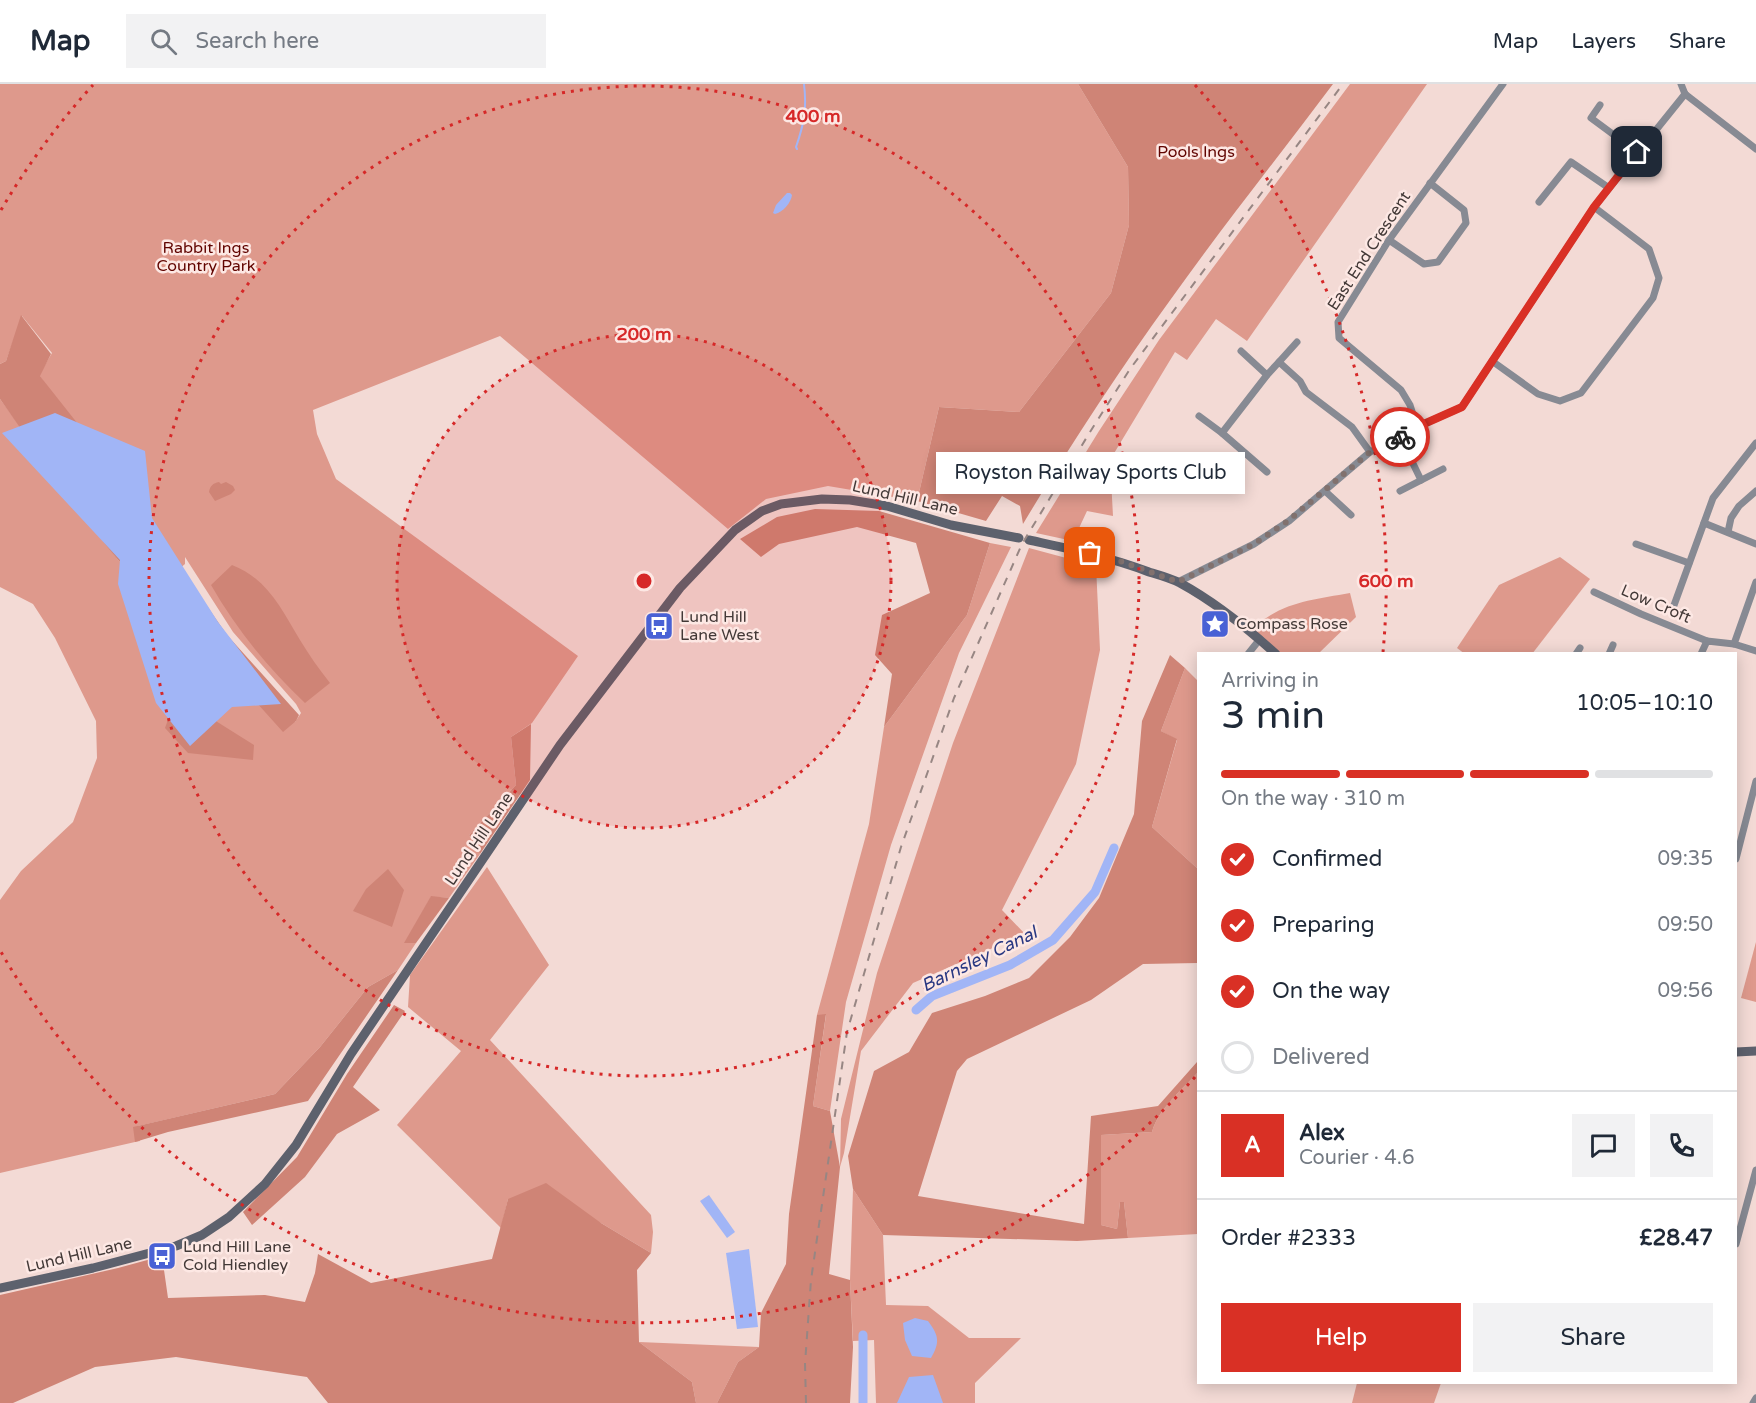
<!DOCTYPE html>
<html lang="en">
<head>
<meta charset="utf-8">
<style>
  body { margin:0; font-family:"Varela Round",sans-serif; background:#f2f2f3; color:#1f2937; height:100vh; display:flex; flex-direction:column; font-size:22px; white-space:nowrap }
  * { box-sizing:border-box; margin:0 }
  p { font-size:20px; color:#747a83 }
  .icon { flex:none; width:33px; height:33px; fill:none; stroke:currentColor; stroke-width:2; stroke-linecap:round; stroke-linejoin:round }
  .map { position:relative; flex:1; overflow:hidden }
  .details { position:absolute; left:1197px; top:568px; width:540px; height:732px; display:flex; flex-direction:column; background:#fff; border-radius:0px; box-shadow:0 3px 15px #0003 }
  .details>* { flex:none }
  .pin { position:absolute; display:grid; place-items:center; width:51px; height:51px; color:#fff; margin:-26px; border-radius:12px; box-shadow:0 3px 9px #0006 }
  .courier { position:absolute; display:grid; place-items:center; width:60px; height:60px; margin:-30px; border:4px solid #d93025; border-radius:50%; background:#fff; color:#222; box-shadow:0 2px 8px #0007 }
  .bubble { position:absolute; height:42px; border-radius:0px; background:#fff; box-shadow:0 3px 15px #0003; font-size:20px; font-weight:600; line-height:42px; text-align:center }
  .head em { font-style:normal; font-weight:600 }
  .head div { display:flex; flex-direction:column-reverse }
  .head { display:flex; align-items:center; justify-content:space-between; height:102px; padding:0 24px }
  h1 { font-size:39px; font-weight:600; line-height:45px }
  .bar { display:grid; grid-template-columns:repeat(4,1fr); gap:9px 6px; align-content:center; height:72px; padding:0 24px }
  .bar i { height:8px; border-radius:4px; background:#e0e1e3 }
  .bar .current { background:#d93025 }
  .bar p { grid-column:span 4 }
  .line { display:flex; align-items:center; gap:15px; padding:0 24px; border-top:2px solid #e0e1e3 }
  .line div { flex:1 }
  .round { display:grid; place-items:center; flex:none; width:63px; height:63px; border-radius:0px; background:#f2f2f3 }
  ol { padding:0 24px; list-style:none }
  li { display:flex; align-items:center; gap:18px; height:66px }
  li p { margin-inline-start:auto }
  li .icon { padding:6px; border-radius:50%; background:#d93025; color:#fff; stroke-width:4 }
  li:last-child { color:#747a83 }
  li i { width:33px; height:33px; border:3px solid #e0e1e3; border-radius:50% }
  .button { display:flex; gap:12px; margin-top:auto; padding:12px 24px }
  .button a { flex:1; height:69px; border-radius:0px; background:#d93025; color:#fff; font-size:24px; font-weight:600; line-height:69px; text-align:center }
  .button a+a { background:#f2f2f3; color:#1f2937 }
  header { display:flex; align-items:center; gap:36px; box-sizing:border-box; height:84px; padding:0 30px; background:#fff; border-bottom:2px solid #e0e1e3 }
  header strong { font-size:28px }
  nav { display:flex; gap:33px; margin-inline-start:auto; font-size:21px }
  .search { width:420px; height:54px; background:#f2f2f3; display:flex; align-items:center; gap:15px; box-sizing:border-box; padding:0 21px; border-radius:0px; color:#747a83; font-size:22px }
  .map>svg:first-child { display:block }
  .green { fill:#de998c }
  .forest { fill:#cf8476 }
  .water { fill:#a1b5f6 }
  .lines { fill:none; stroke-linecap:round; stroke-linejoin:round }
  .stream { stroke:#a1b5f6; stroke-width:2 }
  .canal { stroke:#a1b5f6; stroke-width:9 }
  .street { stroke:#878a93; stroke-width:7 }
  .secondary { stroke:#5d616d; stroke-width:9 }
  .rail { stroke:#978683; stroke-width:2; stroke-dasharray:8 8; stroke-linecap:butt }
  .done { stroke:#81716e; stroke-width:6; stroke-dasharray:0 10.8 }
  .route { stroke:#d93025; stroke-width:8 }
  .ring { fill:none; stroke:#d62828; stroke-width:3; stroke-dasharray:3 6 }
  .labels { text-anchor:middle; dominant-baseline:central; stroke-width:5; stroke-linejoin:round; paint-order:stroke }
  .park-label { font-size:16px; fill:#610400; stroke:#fde8e4 }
  .street-label { font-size:16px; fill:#433937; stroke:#fde8e4 }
  .poi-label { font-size:16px; fill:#433937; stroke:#fde8e4; text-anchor:start }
  .water-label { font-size:18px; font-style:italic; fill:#293882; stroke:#fde8e4 }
  .centre { fill:#d62828; stroke:#fde8e4; stroke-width:3 }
  .ring-label { font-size:18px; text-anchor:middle; font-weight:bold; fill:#d62828; stroke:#fde8e4; stroke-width:5; stroke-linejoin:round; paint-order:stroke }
</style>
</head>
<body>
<header>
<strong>Map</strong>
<div class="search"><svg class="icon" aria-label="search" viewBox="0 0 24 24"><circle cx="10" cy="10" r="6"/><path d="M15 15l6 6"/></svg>Search here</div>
<nav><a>Map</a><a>Layers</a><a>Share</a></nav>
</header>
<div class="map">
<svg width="1756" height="1319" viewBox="0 0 1756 1319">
  <rect width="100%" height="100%" fill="#f3dad5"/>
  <g class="green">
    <polygon points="0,0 1078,0 1128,83 1129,141 1111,209 1019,328 939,323 917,417 828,402 766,415 728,445 500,252 313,326 317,350 336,395 578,572 532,639 511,653 516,701 469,751 480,770 449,814 431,813 405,859 416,859 398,886 368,903 320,963 275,1010 138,1042 140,1057 135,1058 0,1089 0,816 21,787 73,738 97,674 96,637 55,554 33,520 0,503 0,315 118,476 190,548 210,634 222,623 256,618 295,638 301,629 296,620 233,548 185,473 185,480 179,485 39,291 52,269 22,232 6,277 0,280"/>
    <polygon points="1350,0 1427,0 1247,257 1216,235 1187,276 1175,268 1110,376 1113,432 1087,427 1073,457 1036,449 1099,347 1159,256"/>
    <polygon points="990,459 1011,463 959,569 891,761 846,918 830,1027 813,1022 826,931 817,931 869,740 884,643 967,531"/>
    <polygon points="1029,464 1096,482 1100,566 1076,680 1002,826 1025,850 913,899 861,967 844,1069 840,1083 841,1035 877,889 953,659"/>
    <polygon points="1560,473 1590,495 1532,570 1465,570 1457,564 1499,501"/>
    <path d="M1350,509L1356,533L1318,570L1312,568L1309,570H1276L1251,547C1279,518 1312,516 1350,509Z"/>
    <polygon points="1185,584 1198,597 1198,785 1152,743 1177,656 1161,647"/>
    <polygon points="487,783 549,881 490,956 651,1131 653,1148 651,1169 601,1139 508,1115 501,1144 397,1041 461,967 408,923 410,891"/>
    <polygon points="1756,858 1756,918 1741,914"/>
    <path d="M1198,988V1150L1128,1154L1124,1118H1120L1117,1145L1101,1141V1051L1152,1048C1159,1024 1182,1006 1198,988Z"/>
    <polygon points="853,1105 883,1151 886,1221 928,1222 969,1254 1021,1254 975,1299 975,1319 876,1319 874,1256 853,1257 850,1196"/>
    <polygon points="639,1258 759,1263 738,1278 717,1319 696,1319 692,1298"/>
    <polygon points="1357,1299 1441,1299 1434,1319 1352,1319"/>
  </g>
  <g class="forest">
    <path d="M1078,0H1333C1279,72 1223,142 1171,215C1118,288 1069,363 1023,440L1020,422L1002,412L986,437L917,417L939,323L1019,328L1111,209L1129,141L1128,83Z"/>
    <polygon points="21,231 51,270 40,292 104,373 227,551 299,631 296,637 283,648 256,618 236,611 211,634 254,661 253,676 188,669 165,644 170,630 190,548 118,476 74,421 0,315 0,280 6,277"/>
    <path d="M219,398L221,400L226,398L233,402L235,406L231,410L215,417L209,408C210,402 213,399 219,398Z"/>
    <polygon points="815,425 879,427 990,459 967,531 884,643 892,590 875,571 882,531 930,509 916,459 857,443 779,460 761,473 740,455 777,433"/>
    <path d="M232,481C268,495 281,525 300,556C309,571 319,585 330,599L305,619C269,585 236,545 211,501Z"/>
    <path d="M1170,571L1185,584L1161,647L1177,655L1152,743L1198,785V879L1143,880L1091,916L967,975L957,987L918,1112L1084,1140L1091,1032L1158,1022L1197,978L1198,979V988C1182,1006 1159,1024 1152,1048L1101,1051V1141L1117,1145L1120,1118H1124L1128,1154L1077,1157L883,1151L853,1105L848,1072L874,987L909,968L932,929L985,912L1029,894L1070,853L1099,814L1134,730L1142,637Z"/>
    <polygon points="531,640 530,696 480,770 469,751 516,701 511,653"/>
    <polygon points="388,785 404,806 392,843 353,827 366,805"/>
    <polygon points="431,812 449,814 416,859 404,859"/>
    <polygon points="398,886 308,1017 168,1048 135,1058 133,1043 275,1010 320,963 368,903"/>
    <polygon points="394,921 405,927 353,1003 380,1026 337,1050 305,1093 252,1141 243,1128 297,1073 347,990"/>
    <polygon points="826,930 813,1022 830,1027 840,1083 829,1190 850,1196 853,1263 850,1319 717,1319 738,1278 759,1263 761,1229 786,1180 789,1130 817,931"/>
    <polygon points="546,1099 601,1139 651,1169 637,1186 639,1258 692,1298 696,1319 328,1319 307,1293 176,1273 95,1283 13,1319 0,1319 0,1211 118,1184 162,1172 168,1214 265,1211 305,1218 315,1189 318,1170 371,1199 492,1175 508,1115"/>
  </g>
  <g class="water">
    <path d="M787,109H790L792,111C791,119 783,128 775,130L773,129L776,121Z"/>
    <polygon points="55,329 145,367 152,434 218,538 281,620 232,623 190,662 156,619 118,500 120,476 2,349"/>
    <polygon points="709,1111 735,1148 727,1154 700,1117"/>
    <polygon points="749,1165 758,1243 737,1245 726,1169"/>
    <path d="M915,1234L928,1237C939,1252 940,1258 931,1274L912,1272L905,1256L903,1239Z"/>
    <polygon points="933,1291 943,1319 897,1319 909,1293"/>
  </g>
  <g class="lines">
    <path class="stream" d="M797,65L796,63C804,40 807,25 804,0"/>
    <g class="canal">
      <polyline points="916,926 932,912 1010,881 1053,856 1095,808 1114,764"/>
      <polyline points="863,1319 863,1251"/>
    </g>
    <g class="street">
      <polyline points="1681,0 1685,10"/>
      <polyline points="1685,10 1756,65"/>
      <polyline points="1600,21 1591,34 1637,68"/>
      <polyline points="1539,118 1571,78 1609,104"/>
      <polyline points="1389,156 1424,180 1438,178 1466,139 1464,126 1430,99"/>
      <polyline points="1241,267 1267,291 1279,278 1300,297 1306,308 1352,343 1370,368"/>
      <polyline points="1492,277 1538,310 1560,317 1581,309 1653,214 1659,194 1649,165 1594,123"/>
      <polyline points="1279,278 1297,258"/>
      <polyline points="1199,332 1222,349 1267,388"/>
      <polyline points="1417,343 1410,321 1401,306 1339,254 1338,238 1389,156 1503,0"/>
      <polyline points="1222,349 1267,291"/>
      <polyline points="1400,353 1421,396"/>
      <polyline points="1325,407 1351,431"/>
      <polyline points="1400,407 1443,385"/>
      <polyline points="1704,439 1756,460"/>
      <polyline points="1728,448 1731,434 1739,422 1756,407"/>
      <polyline points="1636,460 1689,479"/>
      <polyline points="1178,498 1254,460 1289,437 1370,368 1417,343 1462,323 1594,123 1685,10"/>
      <polyline points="1594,508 1641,530 1707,557"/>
      <polyline points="1673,524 1713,414 1756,359"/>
      <polyline points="1734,560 1756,498"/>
      <polyline points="1248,570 1260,555"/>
      <polyline points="1576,570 1580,564"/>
      <polyline points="1609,570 1613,561"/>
      <polyline points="1701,570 1707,557 1734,560 1756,567"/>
      <polyline points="1736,775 1756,697"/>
      <polyline points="1736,1160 1756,1086"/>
      <polyline points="1753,1319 1756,1314"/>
    </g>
    <g class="secondary">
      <path d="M1029,456C1070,465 1110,473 1149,488C1159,491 1170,494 1180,499C1215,518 1246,543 1276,570"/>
      <polyline points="1736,968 1756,967"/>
      <polyline points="0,1204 93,1184 176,1162 202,1151 229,1133 265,1100 296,1061 351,970 560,661 680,504 735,446 762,427 781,420 822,415 850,416 887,422 951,441 1019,454"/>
    </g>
    <polyline class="rail" points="806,1319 805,1280 811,1196 847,948 901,763 954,614 1022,460 1090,348 1130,285 1343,0"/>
  </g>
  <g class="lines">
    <polyline class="done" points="1090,469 1120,477 1178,498 1254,460 1288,437 1370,368 1400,353"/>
    <polyline class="route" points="1400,353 1417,343 1462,323 1594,123 1637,68"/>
  </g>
  <circle cx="644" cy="497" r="247" fill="#d62828" fill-opacity=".12"/>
  <g class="ring">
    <circle cx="644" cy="497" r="247"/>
    <circle cx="644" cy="497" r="495"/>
    <path d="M1195 993A742 742 0 0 1 1 868M1 126A742 742 0 0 1 93 1M1195 1A742 742 0 0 1 1383 568"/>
  </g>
  <defs>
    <g id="sight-square" transform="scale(1.5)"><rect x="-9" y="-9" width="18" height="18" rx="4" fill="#4961d5" stroke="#fde8e4"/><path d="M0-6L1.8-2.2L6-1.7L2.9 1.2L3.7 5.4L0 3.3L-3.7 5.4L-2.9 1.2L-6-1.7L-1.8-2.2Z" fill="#fff"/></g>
    <g id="bus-square" transform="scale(1.5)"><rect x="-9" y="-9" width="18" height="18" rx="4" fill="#4961d5" stroke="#fde8e4"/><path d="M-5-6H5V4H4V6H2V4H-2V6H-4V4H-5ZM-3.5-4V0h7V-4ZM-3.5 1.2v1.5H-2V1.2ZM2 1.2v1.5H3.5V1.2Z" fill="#fff"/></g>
  </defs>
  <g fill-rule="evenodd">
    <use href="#sight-square" x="1215" y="540"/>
    <use href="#bus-square" x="659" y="542"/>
    <use href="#bus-square" x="162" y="1172"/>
  </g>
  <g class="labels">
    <g class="park-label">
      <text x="1196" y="68">Pools Ings</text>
      <text x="206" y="164">Rabbit Ings<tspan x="206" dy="18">Country Park</tspan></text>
    </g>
    <g class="street-label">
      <text transform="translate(1369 167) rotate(-57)">East End Crescent</text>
      <text transform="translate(905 414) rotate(13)">Lund Hill Lane</text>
      <text transform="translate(1656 520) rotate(23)">Low Croft</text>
      <text transform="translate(479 755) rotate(-56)">Lund Hill Lane</text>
      <text transform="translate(79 1171) rotate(-13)">Lund Hill Lane</text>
    </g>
    <g class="poi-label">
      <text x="680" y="533">Lund Hill<tspan x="680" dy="18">Lane West</tspan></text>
      <text x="1236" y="540">Compass Rose</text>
      <text x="183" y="1163">Lund Hill Lane<tspan x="183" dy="18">Cold Hiendley</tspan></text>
    </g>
    <g class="water-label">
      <text transform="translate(979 875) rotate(-26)">Barnsley Canal</text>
    </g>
  </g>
  <circle cx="644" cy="497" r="9" class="centre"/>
  <g class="ring-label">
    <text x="813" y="38">400 m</text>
    <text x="644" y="256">200 m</text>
    <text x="1386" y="503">600 m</text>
  </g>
</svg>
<div class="pin" style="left:1090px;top:469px;background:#ea580c"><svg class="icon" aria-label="bag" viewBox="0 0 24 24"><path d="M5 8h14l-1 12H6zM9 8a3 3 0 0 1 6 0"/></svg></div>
<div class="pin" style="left:1637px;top:68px;background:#1f2937"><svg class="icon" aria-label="home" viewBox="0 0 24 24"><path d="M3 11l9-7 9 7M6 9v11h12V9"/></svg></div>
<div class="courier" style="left:1400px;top:353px"><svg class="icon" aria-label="bike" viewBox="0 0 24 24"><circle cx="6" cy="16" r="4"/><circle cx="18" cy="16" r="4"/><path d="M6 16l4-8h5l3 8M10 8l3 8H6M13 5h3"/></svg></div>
<div class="bubble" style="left:936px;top:368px;width:309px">Royston Railway Sports Club</div>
<section class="details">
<div class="head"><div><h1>3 min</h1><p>Arriving in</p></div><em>10:05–10:10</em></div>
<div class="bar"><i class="current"></i><i class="current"></i><i class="current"></i><i></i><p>On the way · 310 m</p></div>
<ol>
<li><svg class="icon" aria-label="check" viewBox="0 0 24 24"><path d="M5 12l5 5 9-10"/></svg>Confirmed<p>09:35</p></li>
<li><svg class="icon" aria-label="check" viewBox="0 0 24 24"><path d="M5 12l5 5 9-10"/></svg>Preparing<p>09:50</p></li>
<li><svg class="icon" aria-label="check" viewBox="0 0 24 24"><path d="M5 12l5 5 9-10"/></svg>On the way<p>09:56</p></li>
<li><i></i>Delivered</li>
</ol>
<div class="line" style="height:108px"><b class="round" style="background:#d93025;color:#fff">A</b><div><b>Alex</b><p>Courier · 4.6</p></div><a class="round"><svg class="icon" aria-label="chat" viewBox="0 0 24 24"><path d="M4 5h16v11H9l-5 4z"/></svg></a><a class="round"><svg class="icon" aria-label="phone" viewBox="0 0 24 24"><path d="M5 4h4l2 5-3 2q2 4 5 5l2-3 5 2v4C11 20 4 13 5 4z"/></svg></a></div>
<div class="line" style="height:78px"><div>Order #2333</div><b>£28.47</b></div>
<div class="button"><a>Help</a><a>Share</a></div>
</section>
</div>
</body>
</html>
